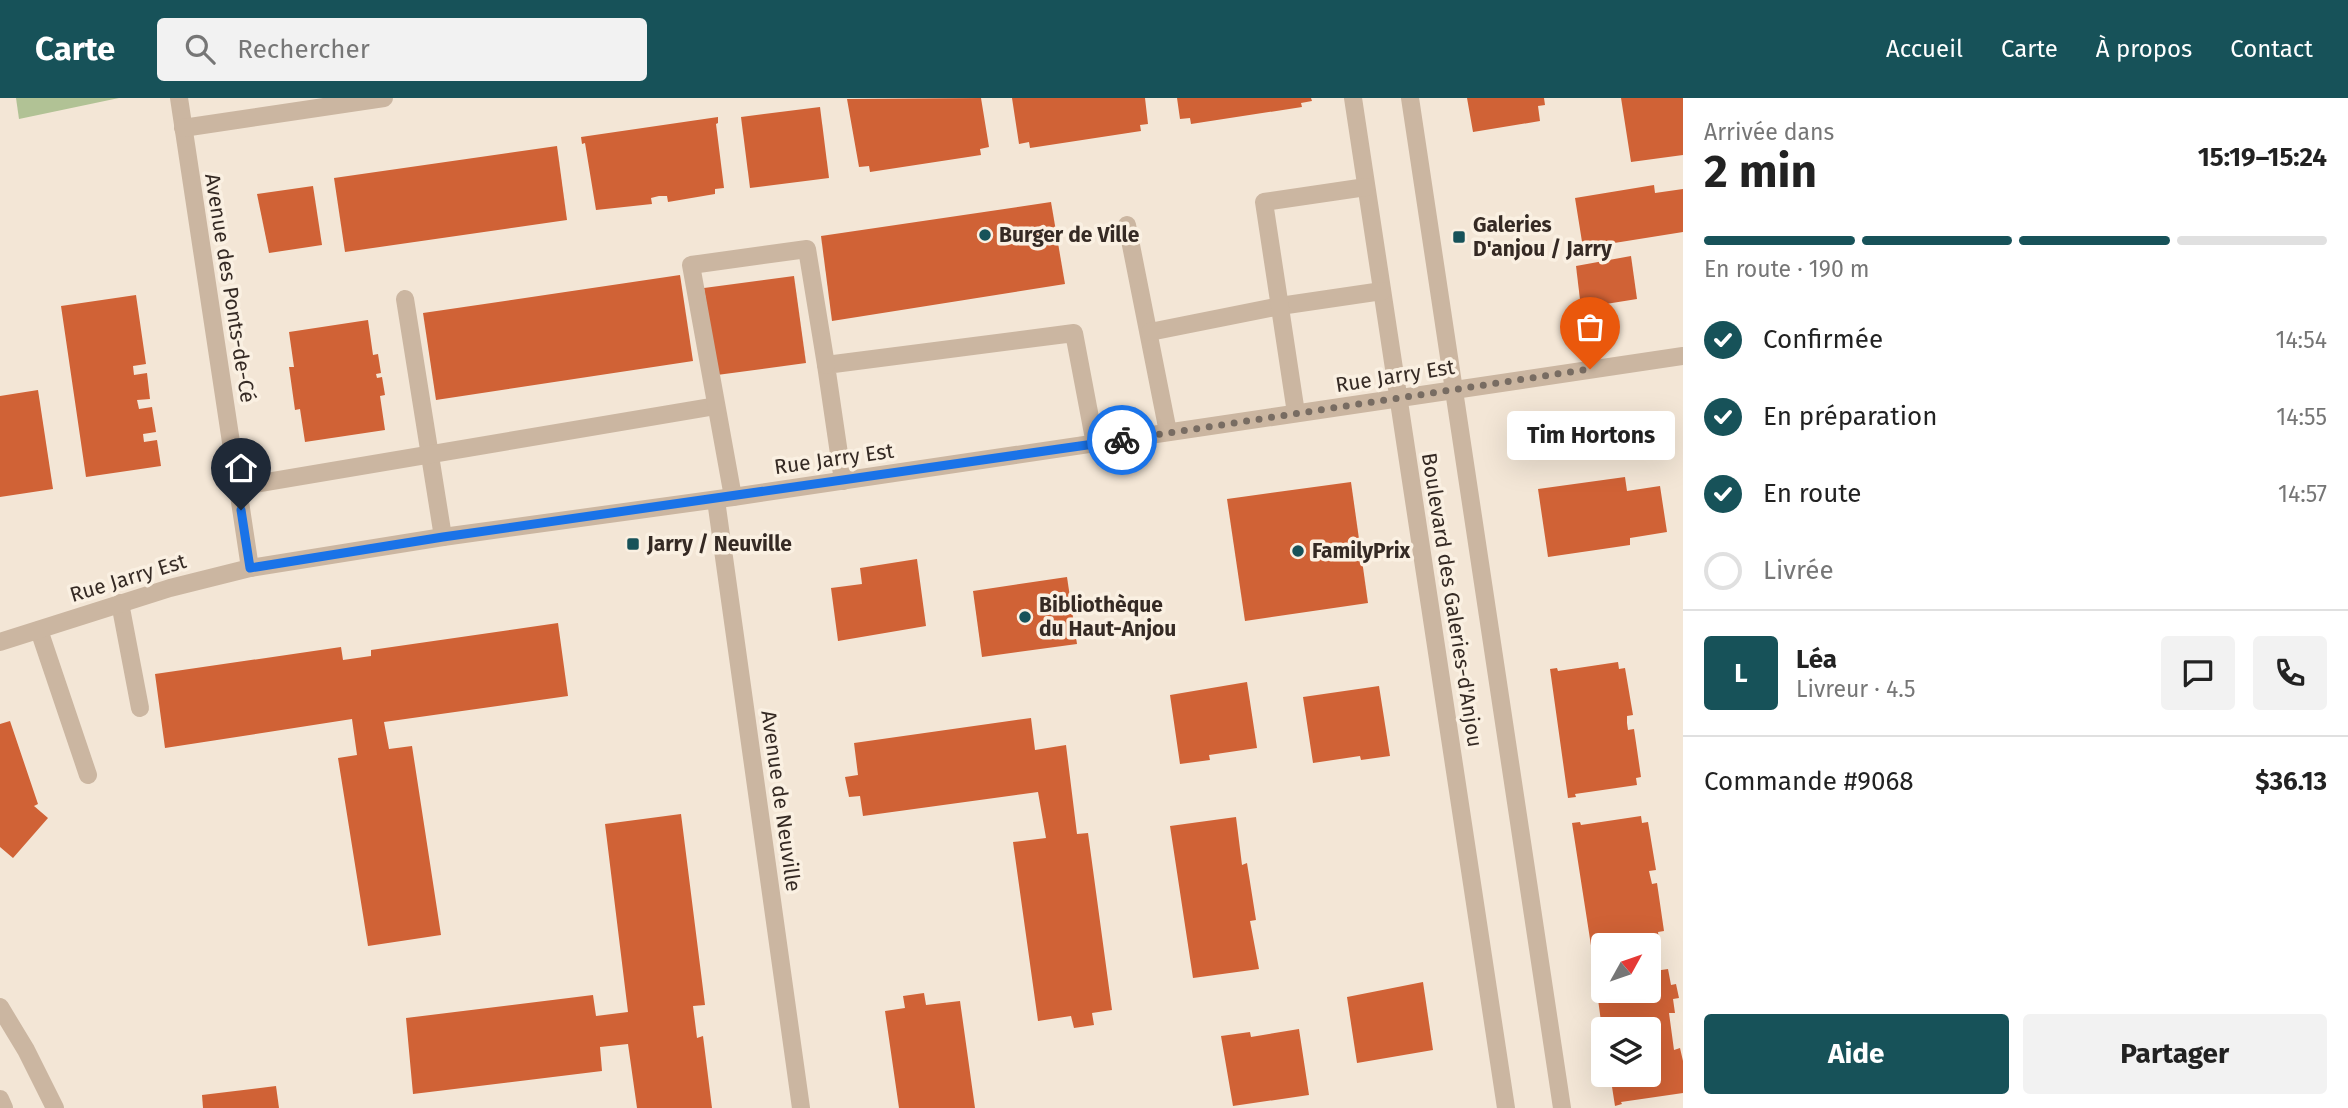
<!DOCTYPE html>
<html lang="fr">
<head>
<meta charset="utf-8">
<style>
  body { margin:0; font-family:"Fira Sans",sans-serif; background:#f2f2f2; color:#222; height:100vh; display:flex; flex-direction:column; font-size:26px; white-space:nowrap }
  * { box-sizing:border-box; margin:0 }
  p { font-size:23px; color:#767676 }
  .icon { flex:none; width:38px; height:38px; fill:none; stroke:currentColor; stroke-width:2; stroke-linecap:round; stroke-linejoin:round }
  .map { position:relative; flex:1; overflow:hidden }
  .drawer { display:flex; flex-direction:column; background:#fff; width:665px }
  .drawer>* { flex:none }
  .needle { width:46px; rotate:50deg }
  .buttons { position:absolute; left:1591px; top:835px; display:grid; gap:14px }
  .buttons a { display:grid; place-items:center; width:70px; height:70px; border-radius:7px; background:#fff; box-shadow:0 7px 28px #0002; font-size:35px }
  .pin { position:absolute; display:grid; place-items:center; width:60px; height:60px; color:#fff; margin:-72px -30px; border-radius:50% 50% 50% 0; rotate:-45deg; box-shadow:0 0 7px #0007 }
  .pin .icon { rotate:45deg }
  .courier { position:absolute; display:grid; place-items:center; width:70px; height:70px; margin:-35px; border:5px solid #1a73e8; border-radius:50%; background:#fff; color:#222; box-shadow:0 2px 9px #0007 }
  .bubble { position:absolute; height:49px; border-radius:7px; background:#fff; box-shadow:0 7px 28px #0002; font-size:23px; font-weight:700; line-height:49px; text-align:center }
  .headline em { font-style:normal; font-weight:700 }
  .headline div { display:flex; flex-direction:column-reverse }
  .headline { display:flex; align-items:center; justify-content:space-between; height:119px; padding:0 21px }
  h1 { font-size:46px; font-weight:700; line-height:52px }
  .bar { display:grid; grid-template-columns:repeat(4,1fr); gap:10px 7px; align-content:center; height:84px; padding:0 21px }
  .bar i { height:9px; border-radius:5px; background:#e0e0e0 }
  .bar .active { background:#175259 }
  .bar p { grid-column:span 4 }
  .line { display:flex; align-items:center; gap:18px; padding:0 21px; border-top:2px solid #e0e0e0 }
  .line div { flex:1 }
  .round { display:grid; place-items:center; flex:none; width:74px; height:74px; border-radius:7px; background:#f2f2f2 }
  ol { padding:0 21px; list-style:none }
  li { display:flex; align-items:center; gap:21px; height:77px }
  li p { margin-inline-start:auto }
  li .icon { padding:7px; border-radius:50%; background:#175259; color:#fff; stroke-width:4 }
  li:last-child { color:#767676 }
  li i { width:38px; height:38px; border:4px solid #e0e0e0; border-radius:50% }
  .primary-button { display:flex; gap:14px; margin-top:auto; padding:14px 21px }
  .primary-button a { flex:1; height:80px; border-radius:7px; background:#175259; color:#fff; font-size:28px; font-weight:700; line-height:80px; text-align:center }
  .primary-button a+a { background:#f2f2f2; color:#222 }
  header { display:flex; align-items:center; gap:42px; box-sizing:border-box; height:98px; padding:0 35px; background:#175259; color:#fff }
  header strong { font-size:33px }
  nav { display:flex; gap:38px; margin-inline-start:auto; font-size:24px }
  .search { width:490px; height:63px; background:#f2f2f2; display:flex; align-items:center; gap:18px; box-sizing:border-box; padding:0 24px; border-radius:7px; color:#767676; font-size:26px }
  main { display:flex; flex:1; min-height:0 }
  .map>svg:first-child { display:block }
  .green { fill:#b1c295 }
  .building { fill:#d06236 }
  .lines { fill:none; stroke-linecap:round; stroke-linejoin:round }
  .minor { stroke:#cbb6a1; stroke-width:18 }
  .done { stroke:#786c62; stroke-width:7; stroke-dasharray:0 12.6 }
  .route { stroke:#1a73e8; stroke-width:9 }
  .poi-dot { fill:#175259; stroke:#faf0e2; stroke-width:2.5 }
  .labels { text-anchor:middle; dominant-baseline:central; stroke-width:7; stroke-linejoin:round; paint-order:stroke }
  .poi-label { font-size:21px; font-weight:bold; fill:#352a24; stroke:#faf0e2; text-anchor:start }
  .street-label { font-size:21px; fill:#352a24; stroke:#faf0e2 }
</style>
</head>
<body>
<header>
<strong>Carte</strong>
<div class="search"><svg class="icon" aria-label="search" viewBox="0 0 24 24"><circle cx="10" cy="10" r="6"/><path d="M15 15l6 6"/></svg>Rechercher</div>
<nav><a>Accueil</a><a>Carte</a><a>À propos</a><a>Contact</a></nav>
</header>
<main>
<div class="map">
<svg width="1683" height="1010" viewBox="0 0 1683 1010">
  <rect width="100%" height="100%" fill="#f3e6d6"/>
  <polygon class="green" points="16,0 119,0 19,21"/>
  <g class="building">
    <polygon points="981,0 989,49 980,51 981,57 870,74 869,68 859,69 847,1"/>
    <polygon points="1012,0 1145,0 1148,26 1140,27 1141,33 1030,50 1029,44 1019,46"/>
    <polygon points="1177,0 1311,0 1312,3 1301,5 1302,9 1191,26 1190,20 1180,21"/>
    <polygon points="1467,0 1544,0 1545,7 1538,8 1540,23 1473,34"/>
    <polygon points="1621,0 1683,0 1683,57 1631,64"/>
    <polygon points="820,9 829,80 750,90 741,19"/>
    <polygon points="718,19 718,25 716,26 724,90 715,91 715,96 668,104 667,98 659,98 651,100 652,106 596,112 585,45 582,46 581,39"/>
    <polygon points="557,48 567,122 345,154 334,80"/>
    <polygon points="1654,87 1655,95 1683,91 1683,134 1583,150 1575,100"/>
    <polygon points="313,88 322,147 269,155 257,96"/>
    <polygon points="1051,104 1065,186 832,223 821,138"/>
    <polygon points="1631,158 1637,201 1581,210 1576,168"/>
    <polygon points="680,177 693,263 436,302 423,215"/>
    <polygon points="794,178 806,265 717,277 704,190"/>
    <polygon points="136,197 146,266 133,268 134,277 147,275 150,301 137,302 139,311 152,309 156,334 143,336 144,344 157,342 161,368 86,379 61,208"/>
    <polygon points="368,222 373,257 378,256 381,275 376,276 377,280 382,279 385,297 380,298 385,332 305,344 300,311 295,312 289,269 294,269 289,234"/>
    <polygon points="38,292 53,391 0,399 0,298"/>
    <polygon points="1625,379 1627,393 1660,388 1667,434 1630,440 1630,447 1548,459 1538,391"/>
    <polygon points="1351,384 1368,505 1245,523 1227,401"/>
    <polygon points="917,461 926,528 838,543 831,490 862,486 860,470"/>
    <polygon points="1067,479 1077,546 982,559 973,493"/>
    <polygon points="558,525 568,598 384,624 389,651 412,648 441,837 368,848 338,660 357,657 352,621 165,650 155,576 341,549 343,562 371,558 371,552"/>
    <polygon points="1618,564 1619,571 1625,570 1633,617 1627,618 1627,625 1628,632 1634,631 1641,679 1636,680 1637,687 1575,696 1576,699 1568,700 1550,571 1557,570 1558,573"/>
    <polygon points="1247,584 1257,650 1209,657 1210,662 1180,666 1170,597"/>
    <polygon points="1379,588 1390,658 1361,662 1360,658 1313,665 1303,599"/>
    <polygon points="1031,620 1035,652 1066,647 1077,736 1088,735 1112,912 1092,915 1094,927 1074,930 1071,918 1038,923 1013,744 1046,740 1038,694 863,718 860,698 849,699 845,679 858,677 854,645"/>
    <polygon points="10,623 38,706 34,708 48,720 13,760 0,749 0,626"/>
    <polygon points="681,716 705,907 693,908 697,940 703,938 712,1010 637,1010 628,946 600,949 602,973 413,996 406,920 593,897 596,918 628,914 605,726"/>
    <polygon points="1641,718 1642,725 1648,724 1656,772 1649,773 1652,786 1657,785 1664,833 1658,834 1659,842 1603,847 1599,853 1592,854 1572,725 1580,724 1581,727"/>
    <polygon points="1236,719 1242,767 1247,765 1256,822 1250,823 1259,871 1193,880 1170,728"/>
    <polygon points="1668,871 1671,887 1676,886 1679,900 1673,901 1675,915 1669,915 1674,952 1680,950 1683,963 1683,995 1621,1004 1622,1006 1615,1008 1610,976 1648,976 1648,931 1602,931 1595,879 1603,878 1603,892 1648,892 1648,874"/>
    <polygon points="1423,884 1433,952 1357,965 1347,899"/>
    <polygon points="924,895 926,907 960,903 975,1010 899,1010 885,913 905,910 903,898"/>
    <polygon points="1299,931 1309,997 1233,1008 1221,938 1250,934 1251,939"/>
    <polygon points="276,988 279,1010 203,1010 202,997"/>
  </g>
  <g class="lines">
    <g class="minor">
      <polyline points="179,0 250,470"/>
      <polyline points="1353,0 1506,1010"/>
      <polyline points="1410,0 1562,1010"/>
      <polyline points="183,30 384,0"/>
      <polyline points="1127,127 1168,334"/>
      <polyline points="405,201 443,439"/>
      <polyline points="1150,234 1280,208 1382,193"/>
      <polyline points="1296,315 1264,104 1366,89"/>
      <polyline points="843,383 826,267 1074,235 1095,346"/>
      <polyline points="237,389 716,308"/>
      <polyline points="733,399 691,167 807,151 826,267"/>
      <polyline points="716,402 801,1010"/>
      <polyline points="120,505 140,610"/>
      <polyline points="39,532 88,677"/>
      <polyline points="0,544 170,490 250,470 443,439 733,399 1683,258"/>
      <polyline points="0,909 26,952 55,1010"/>
      <polyline points="0,1001 4,1010"/>
    </g>
  </g>
  <g class="lines">
    <polyline class="done" points="1122,342 1590,271"/>
    <polyline class="route" points="241,412 250,470 443,439 1122,342"/>
  </g>
  <g class="poi-dot">
    <circle cx="985" cy="137" r="7"/>
    <rect x="1452" y="132" width="14" height="14" rx="3.5"/>
    <rect x="626" y="439" width="14" height="14" rx="3.5"/>
    <circle cx="1298" cy="453" r="7"/>
    <circle cx="1025" cy="519" r="7"/>
  </g>
  <g class="labels">
    <g class="poi-label">
      <text x="1473" y="127">Galeries<tspan x="1473" dy="24">D'anjou / Jarry</tspan></text>
      <text x="999" y="137">Burger de Ville</text>
      <text x="647" y="446">Jarry / Neuville</text>
      <text x="1312" y="453">FamilyPrix</text>
      <text x="1039" y="507">Bibliothèque<tspan x="1039" dy="24">du Haut-Anjou</tspan></text>
    </g>
    <g class="street-label">
      <text transform="translate(230 190) rotate(81)">Avenue des Ponts-de-Cé</text>
      <text transform="translate(1395 278) rotate(-9)">Rue Jarry Est</text>
      <text transform="translate(834 361) rotate(-8)">Rue Jarry Est</text>
      <text transform="translate(128 480) rotate(-17)">Rue Jarry Est</text>
      <text transform="translate(1452 502) rotate(81)">Boulevard des Galeries-d'Anjou</text>
      <text transform="translate(781 703) rotate(82)">Avenue de Neuville</text>
    </g>
  </g>
</svg>
<div class="buttons">
<a><svg class="needle" viewBox="-14 -14 28 28"><path d="M0-13l5 13h-10z" fill="#e53935"/><path d="M0 13l5-13h-10z" fill="#767676"/></svg></a>
<a><svg class="icon" aria-label="layers" viewBox="0 0 24 24"><path d="M12 4l9 5-9 5-9-5zM3 14l9 5 9-5"/></svg></a>
</div>
<div class="pin" style="left:1590px;top:271px;background:#ea580c"><svg class="icon" aria-label="bag" viewBox="0 0 24 24"><path d="M5 8h14l-1 12H6zM9 8a3 3 0 0 1 6 0"/></svg></div>
<div class="pin" style="left:241px;top:412px;background:#1f2937"><svg class="icon" aria-label="home" viewBox="0 0 24 24"><path d="M3 11l9-7 9 7M6 9v11h12V9"/></svg></div>
<div class="courier" style="left:1122px;top:342px"><svg class="icon" aria-label="bike" viewBox="0 0 24 24"><circle cx="6" cy="16" r="4"/><circle cx="18" cy="16" r="4"/><path d="M6 16l4-8h5l3 8M10 8l3 8H6M13 5h3"/></svg></div>
<div class="bubble" style="left:1507px;top:313px;width:168px">Tim Hortons</div>
</div>
<section class="drawer">
<div class="headline"><div><h1>2 min</h1><p>Arrivée dans</p></div><em>15:19–15:24</em></div>
<div class="bar"><i class="active"></i><i class="active"></i><i class="active"></i><i></i><p>En route · 190 m</p></div>
<ol>
<li><svg class="icon" aria-label="check" viewBox="0 0 24 24"><path d="M5 12l5 5 9-10"/></svg>Confirmée<p>14:54</p></li>
<li><svg class="icon" aria-label="check" viewBox="0 0 24 24"><path d="M5 12l5 5 9-10"/></svg>En préparation<p>14:55</p></li>
<li><svg class="icon" aria-label="check" viewBox="0 0 24 24"><path d="M5 12l5 5 9-10"/></svg>En route<p>14:57</p></li>
<li><i></i>Livrée</li>
</ol>
<div class="line" style="height:126px"><b class="round" style="background:#175259;color:#fff">L</b><div><b>Léa</b><p>Livreur · 4.5</p></div><a class="round"><svg class="icon" aria-label="chat" viewBox="0 0 24 24"><path d="M4 5h16v11H9l-5 4z"/></svg></a><a class="round"><svg class="icon" aria-label="phone" viewBox="0 0 24 24"><path d="M5 4h4l2 5-3 2q2 4 5 5l2-3 5 2v4C11 20 4 13 5 4z"/></svg></a></div>
<div class="line" style="height:91px"><div>Commande #9068</div><b>$36.13</b></div>
<div class="primary-button"><a>Aide</a><a>Partager</a></div>
</section>
</main>
</body>
</html>
